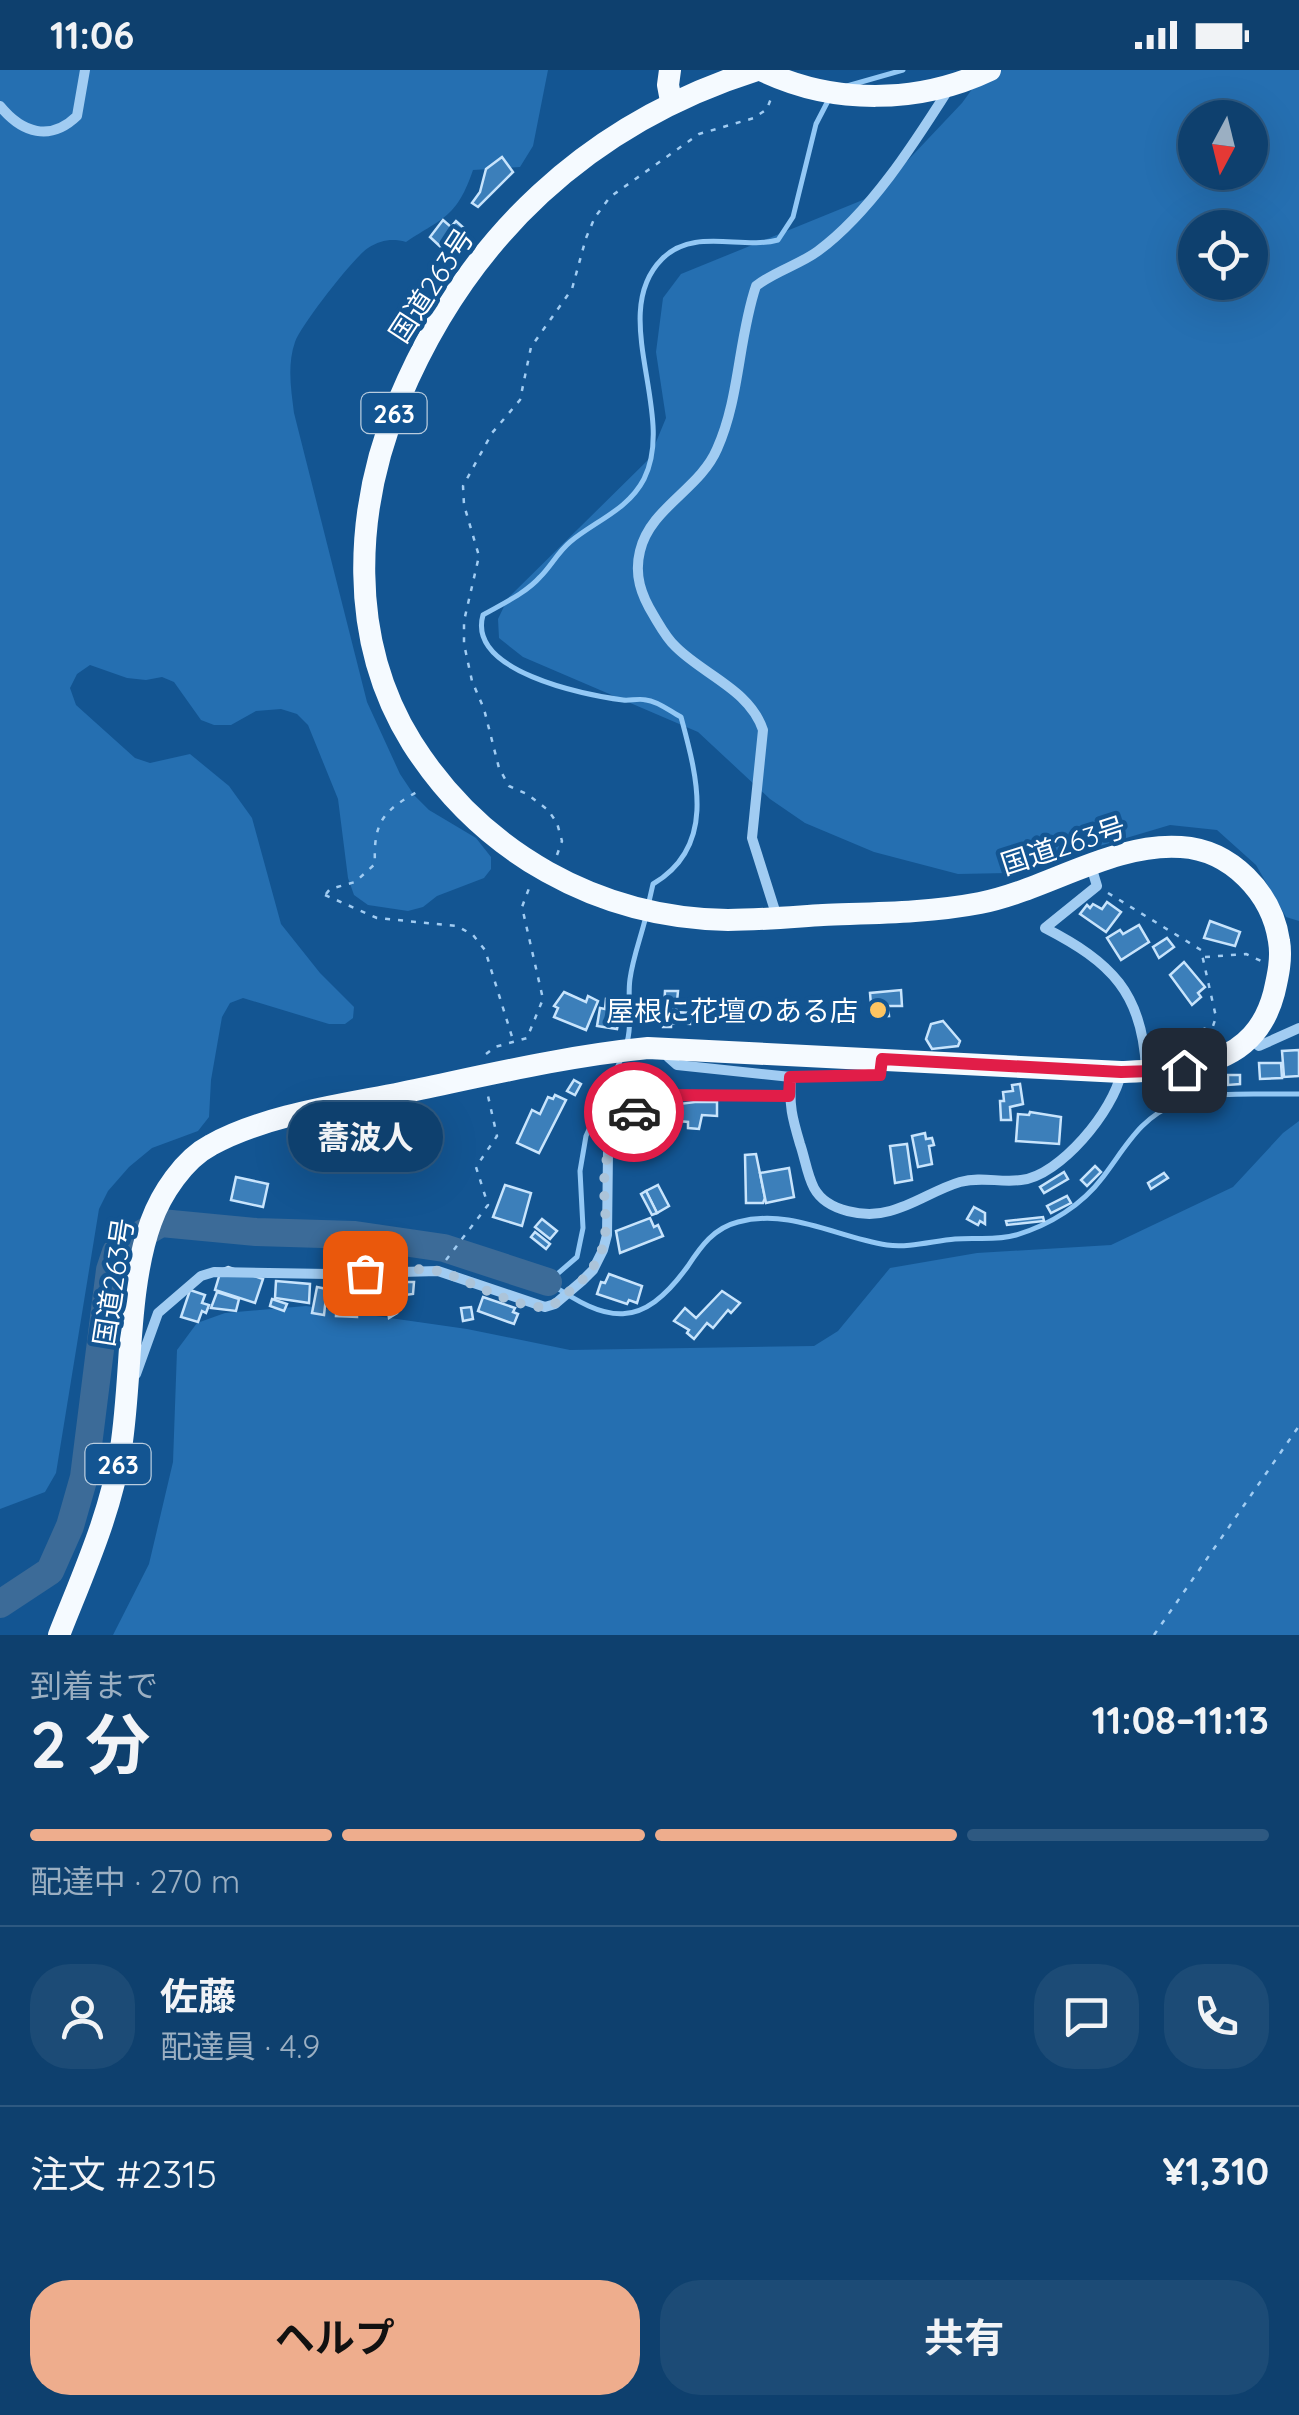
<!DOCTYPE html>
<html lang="ja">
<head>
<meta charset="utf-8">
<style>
  body { margin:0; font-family:Quicksand,"Noto Sans JP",sans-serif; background:#1c4b76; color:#f1f3f6; height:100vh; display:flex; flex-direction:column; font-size:38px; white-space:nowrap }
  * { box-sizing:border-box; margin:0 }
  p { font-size:32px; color:#9bafc2 }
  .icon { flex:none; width:55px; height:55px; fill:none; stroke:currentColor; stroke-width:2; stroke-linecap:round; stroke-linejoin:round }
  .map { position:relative; height:1565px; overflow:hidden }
  .drawer { display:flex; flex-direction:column; background:#0e406e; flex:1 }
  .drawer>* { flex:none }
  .needle { width:65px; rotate:187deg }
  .tools { position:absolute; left:1178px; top:30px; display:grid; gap:20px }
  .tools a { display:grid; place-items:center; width:90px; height:90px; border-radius:50%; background:#0e406e; box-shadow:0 10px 40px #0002,0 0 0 2px #2e5981; font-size:50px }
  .pin { position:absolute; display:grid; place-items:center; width:85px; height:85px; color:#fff; margin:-42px; border-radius:20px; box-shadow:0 5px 15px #0006 }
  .courier { position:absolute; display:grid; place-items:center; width:100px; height:100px; margin:-50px; border:8px solid #e11d48; border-radius:50%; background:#fff; color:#222; box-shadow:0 2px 12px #0007 }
  .bubble { position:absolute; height:70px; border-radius:35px; background:#0e406e; box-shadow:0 10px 40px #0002,0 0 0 2px #2e5981; font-size:32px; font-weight:700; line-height:70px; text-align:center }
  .overview em { font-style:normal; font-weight:700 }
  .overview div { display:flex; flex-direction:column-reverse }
  .overview { display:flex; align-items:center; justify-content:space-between; height:170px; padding:0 30px }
  h1 { font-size:65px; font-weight:700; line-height:75px }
  .bar { display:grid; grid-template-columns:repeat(4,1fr); gap:15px 10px; align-content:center; height:120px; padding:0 30px }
  .bar i { height:12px; border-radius:8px; background:#2e5981 }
  .bar .selected { background:#eead8d }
  .bar p { grid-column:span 4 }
  .line { display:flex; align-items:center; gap:25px; padding:0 30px; border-top:2px solid #2e5981 }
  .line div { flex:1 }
  .round { display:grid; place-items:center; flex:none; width:105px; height:105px; border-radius:40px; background:#1c4b76 }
  .button { display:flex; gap:20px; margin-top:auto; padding:20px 30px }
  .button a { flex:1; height:115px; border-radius:40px; background:#eead8d; color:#111; font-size:40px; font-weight:700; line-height:115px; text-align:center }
  .button a+a { background:#1c4b76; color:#f1f3f6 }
  .status { display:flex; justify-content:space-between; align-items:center; height:70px; padding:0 50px; background:#0e406e; direction:ltr }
  .status svg { height:28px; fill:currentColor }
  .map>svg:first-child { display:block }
  .green { fill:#256fb1; fill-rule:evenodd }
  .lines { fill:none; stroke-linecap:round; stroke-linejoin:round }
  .stream { stroke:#93c8f5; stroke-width:5 }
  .river { stroke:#3c6b98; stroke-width:28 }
  .building { fill:#3c7fba; stroke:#c8e4fc; stroke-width:2.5 }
  .path { stroke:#a1ccf2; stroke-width:2.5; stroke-dasharray:5 8; stroke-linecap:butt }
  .minor { stroke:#a1ccf2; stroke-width:10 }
  .trunk { stroke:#f5faff; stroke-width:22 }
  .done { stroke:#acc4d9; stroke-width:10; stroke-dasharray:0 18 }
  .route { stroke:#e11d48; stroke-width:12 }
  .poi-dot { fill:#ffc561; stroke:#135592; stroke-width:4 }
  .labels { text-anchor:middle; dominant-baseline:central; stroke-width:9; stroke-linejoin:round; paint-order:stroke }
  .shield { fill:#135592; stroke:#b8ccde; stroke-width:2.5 }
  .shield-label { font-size:25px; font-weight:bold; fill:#fff }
  .street-label { font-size:28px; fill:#fff; stroke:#135592 }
  .poi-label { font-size:28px; fill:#fff; stroke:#135592; text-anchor:end }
</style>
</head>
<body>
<div class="status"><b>11:06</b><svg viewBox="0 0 49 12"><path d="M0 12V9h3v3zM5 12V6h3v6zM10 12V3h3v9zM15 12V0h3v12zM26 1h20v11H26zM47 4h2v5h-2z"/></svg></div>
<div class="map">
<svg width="1299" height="1565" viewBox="0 0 1299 1565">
  <rect width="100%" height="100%" fill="#135592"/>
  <g class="green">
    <path d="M0,0H548L533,76L520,97L473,100C457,147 444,147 406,172C392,168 381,170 368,178C354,187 301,255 295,272C287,295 291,319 294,343L367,632L400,704L414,725L429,740L476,768L491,787V799L484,808L437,826L423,837L408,841L368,835L354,825L348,808L338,729L308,655L297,644L281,639L256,641L231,655H214L201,650L174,612L162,607L146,610L127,608L90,595L77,604L70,618L76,635L135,688L150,693L190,684L229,716L252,748L281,854L320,903L354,937L353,948L345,954H329L243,928L230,933L222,947L211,1010L209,1047L198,1061L152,1078L129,1097L108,1121L99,1139L56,1403L45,1422L0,1439Z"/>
    <path d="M986,0H1299V851L1286,847L1256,795L1217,760L1170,755L1008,803L958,804L874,782L805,753L770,729L698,662L523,587L499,568L498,549L508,528L649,389L666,348L656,282L663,228L681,204L875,125L962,33ZM1195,48H1250V102H1195ZM1195,158H1250V212H1195Z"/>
    <polygon points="1299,1051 1299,1565 113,1565 149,1494 173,1392 177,1280 197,1253 225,1243 306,1236 467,1259 570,1280 814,1276 838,1261 890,1198 977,1183 1111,1175 1233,1117 1283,1063"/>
  </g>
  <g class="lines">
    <g class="stream">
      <polyline points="847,16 903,0"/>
      <path d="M648,836L653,814C717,776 697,707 681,647C671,642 658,631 646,630C639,628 630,631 623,630C583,625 467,601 483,545C502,534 526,523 540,507C551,496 558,482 570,472C595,451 628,440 644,409C677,344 607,244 662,189C693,157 741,180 778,170L793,147L816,54L830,27"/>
      <path d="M627,972C633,953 627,930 630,909C633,887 641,867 646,846"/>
      <path d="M622,987L586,1066L580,1101L583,1158L577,1187L548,1212C608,1253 641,1261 688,1196C701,1176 714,1158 738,1152C790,1138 836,1167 887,1175C909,1178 933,1171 955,1169C976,1167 995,1171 1016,1165C1050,1155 1082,1135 1103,1107C1126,1077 1140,1047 1178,1033C1214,1020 1261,1025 1299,1024"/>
    </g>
    <polyline class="river" points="0,1534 50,1501 70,1456 84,1407 110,1200 116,1182 126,1173 161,1153 256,1162 355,1165 444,1178 548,1212"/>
  </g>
  <g class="building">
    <polygon points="502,87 513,102 478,137 472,133 480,122 486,99"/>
    <polygon points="443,150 451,157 456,151 465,159 445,181 430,167"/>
    <polygon points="1107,832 1121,842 1106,862 1080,844 1087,835 1090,838 1093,834 1102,839"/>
    <polygon points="1210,851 1240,862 1235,876 1204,868"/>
    <polygon points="1139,855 1149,872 1121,890 1107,868 1120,860 1123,864"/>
    <polygon points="1167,868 1174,877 1159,888 1153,877"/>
    <polygon points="1184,892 1205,917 1198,923 1201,927 1192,935 1170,905"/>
    <polygon points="901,920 902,936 888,936 889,946 872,947 870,923"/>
    <polygon points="665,921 678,921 676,942 690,943 690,954 671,953 671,957 663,957"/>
    <polygon points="564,922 586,932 588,926 598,931 586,960 554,947 558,938 554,936"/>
    <polygon points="606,929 622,932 617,959 597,956 600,938 605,939"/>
    <polygon points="943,951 960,971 958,976 932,979 926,969 931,954"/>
    <polygon points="1195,976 1200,975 1209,976 1197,982 1183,983"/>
    <polygon points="1299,980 1299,1006 1284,1007 1282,981"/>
    <polygon points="1259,993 1281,993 1282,1008 1260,1009"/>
    <polygon points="1228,1005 1240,1005 1240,1014 1228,1015"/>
    <polygon points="574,1010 581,1014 575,1025 567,1021"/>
    <polygon points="1020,1014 1023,1034 1010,1037 1011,1050 1001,1050 1000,1031 1004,1031 1003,1022 1013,1021 1012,1015"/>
    <polygon points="555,1025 566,1030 539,1083 517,1073 532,1040 540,1044 548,1027 553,1029"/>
    <polygon points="695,1032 717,1032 717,1046 702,1045 699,1059 688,1058 688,1052 678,1051 679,1034"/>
    <polygon points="1030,1042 1061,1047 1059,1074 1016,1071 1018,1044 1029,1045"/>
    <polygon points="347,1055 372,1061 367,1085 338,1080 340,1060 345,1062"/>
    <polygon points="925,1063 926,1069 932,1068 934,1075 929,1076 932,1094 918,1097 912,1066"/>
    <polygon points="907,1074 912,1110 895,1113 890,1076"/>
    <polygon points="756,1084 765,1128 763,1133 746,1133 745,1085"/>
    <polygon points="1095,1096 1101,1102 1087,1116 1081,1110"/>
    <polygon points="789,1098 794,1127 766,1133 760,1103"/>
    <polygon points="1064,1102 1068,1109 1044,1123 1040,1117"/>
    <polygon points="1164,1103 1168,1108 1151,1119 1148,1113"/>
    <polygon points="236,1107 268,1114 263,1137 231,1130"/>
    <polygon points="505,1115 531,1123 522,1156 493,1147"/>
    <polygon points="658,1115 669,1136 657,1143 646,1121"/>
    <polygon points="646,1121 657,1143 652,1145 641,1124"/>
    <polygon points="1067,1126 1071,1133 1051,1143 1047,1136"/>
    <polygon points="974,1137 985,1143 985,1154 980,1151 978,1155 967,1149"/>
    <polygon points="1043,1147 1044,1151 1007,1155 1006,1151"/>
    <polygon points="650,1148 654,1157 658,1155 663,1166 620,1183 616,1161"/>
    <polygon points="542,1149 557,1161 550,1169 535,1157"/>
    <polygon points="535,1162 550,1174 546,1179 531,1167"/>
    <polygon points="228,1197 263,1209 255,1233 215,1220 221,1200"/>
    <polygon points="609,1204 642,1216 637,1233 629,1230 627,1234 597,1224 601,1212 605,1213"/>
    <polygon points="276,1211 310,1214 309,1233 275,1228"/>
    <polygon points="387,1212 414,1212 413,1224 397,1226 397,1223 387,1223"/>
    <polygon points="317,1217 327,1219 324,1245 312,1243"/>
    <polygon points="190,1220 205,1225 202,1233 209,1235 206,1243 202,1241 198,1252 181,1247"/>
    <polygon points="337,1221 369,1221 368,1241 357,1241 357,1247 336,1246"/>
    <polygon points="722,1221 740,1233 731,1243 728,1240 713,1258 707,1253 694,1269 687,1263 689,1260 674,1251 685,1238 696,1248"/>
    <polygon points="217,1222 239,1229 236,1241 211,1238"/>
    <polygon points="395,1225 397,1243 389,1248 386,1226"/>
    <polygon points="483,1227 515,1238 513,1242 518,1244 514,1254 478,1241"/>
    <polygon points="272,1229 287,1234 284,1241 270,1236"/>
    <polygon points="471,1237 473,1249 463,1251 461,1238"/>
  </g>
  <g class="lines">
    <g class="path">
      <polyline points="557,785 562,771 557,753 548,740 527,724 509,716 499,698 484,639 472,611 464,574 464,551 479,486 464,435 463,416 492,363 520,330 531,277 572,219 586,168 595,147 610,127 699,64 754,48 767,39 773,23"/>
      <polyline points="1108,823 1201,880 1216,947 1213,956 1156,974"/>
      <path d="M326,824L330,819L355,812L375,794C373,749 385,740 422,719"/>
      <polyline points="325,825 377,848 457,856 473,865 485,880 513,970"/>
      <polyline points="1205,887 1246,884 1261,891"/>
      <polyline points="486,984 495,977 527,968 543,929 522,837 531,813"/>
      <polyline points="446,1190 488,1135 476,1097 497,1066 488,1026"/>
      <polyline points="1154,1565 1299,1356"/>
    </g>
    <g class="minor">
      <path d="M0,36C22,63 50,72 77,46L85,0"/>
      <path d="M1091,796L1097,816L1045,858C1111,892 1143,923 1146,1000"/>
      <path d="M777,847L752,768L763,660C750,620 704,605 676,577C667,569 660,556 654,546C641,525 634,505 640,481C650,438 700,419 717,379C740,328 738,269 756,216C775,201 799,195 818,181C871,142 915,72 950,17"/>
      <polyline points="1251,970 1259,976 1299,958"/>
      <polyline points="668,980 668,987 677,995 791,1007"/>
      <path d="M883,989L880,1005L791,1007C789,1036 792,1047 800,1074C805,1088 807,1105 814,1118C827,1142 866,1148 890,1141C914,1135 936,1119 960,1112C982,1106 1000,1113 1021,1110C1060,1106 1114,1040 1121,1003"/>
      <polyline points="136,1304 158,1243 201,1206 214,1202 328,1204 438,1201 545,1237 555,1234 582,1211 593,1200 603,1180 607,1165 608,1082 615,1065 637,1039 664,1025 789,1026"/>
    </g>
    <g class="trunk">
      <polyline points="670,0 668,15 671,31"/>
      <path d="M761,0C833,35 919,34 990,0"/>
      <path d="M59,1565C83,1504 111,1443 121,1378C132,1307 127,1218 151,1152C161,1124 184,1089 211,1075C265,1045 341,1035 401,1023C483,1006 565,986 648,978L1121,1002C1186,999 1254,999 1274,923C1278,906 1282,888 1279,871C1272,823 1231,780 1181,777C1114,772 1046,820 980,833C928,843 875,843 823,845C792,847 760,850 728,850C598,848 482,783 412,673C347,569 354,439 399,330C467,167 589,53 757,0"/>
    </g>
  </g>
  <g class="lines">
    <path class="done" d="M365,1203C388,1202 419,1196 442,1202C471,1211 514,1238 544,1237C554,1237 563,1227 570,1221C630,1172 592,1139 609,1080C613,1064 624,1054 634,1042"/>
    <polyline class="route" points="634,1042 664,1025 789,1026 790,1007 880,1005 882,989 1121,1002 1184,1000"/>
  </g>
  <circle class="poi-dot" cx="878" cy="940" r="10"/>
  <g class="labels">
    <g class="shield">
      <rect x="361.5" y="323" width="65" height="40" rx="8"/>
      <rect x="85.5" y="1374" width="65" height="40" rx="8"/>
    </g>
    <g class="shield-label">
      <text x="394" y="343">263</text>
      <text x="118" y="1394">263</text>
    </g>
    <g class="street-label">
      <text transform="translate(431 215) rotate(-57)">国道263号</text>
      <text transform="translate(1063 775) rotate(-18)">国道263号</text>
      <text transform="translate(113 1212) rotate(-81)">国道263号</text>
    </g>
    <g class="poi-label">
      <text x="858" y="940">屋根に花壇のある店</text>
    </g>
  </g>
</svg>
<div class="tools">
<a><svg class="needle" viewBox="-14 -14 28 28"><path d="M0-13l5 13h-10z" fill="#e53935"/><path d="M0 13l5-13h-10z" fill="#9bafc2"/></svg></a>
<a><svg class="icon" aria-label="locate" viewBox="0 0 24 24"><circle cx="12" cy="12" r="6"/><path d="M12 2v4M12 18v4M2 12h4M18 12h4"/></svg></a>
</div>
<div class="pin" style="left:365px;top:1203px;background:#ea580c"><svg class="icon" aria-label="bag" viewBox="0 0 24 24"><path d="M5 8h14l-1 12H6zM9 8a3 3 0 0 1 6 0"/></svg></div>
<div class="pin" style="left:1184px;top:1000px;background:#1f2937"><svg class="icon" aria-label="home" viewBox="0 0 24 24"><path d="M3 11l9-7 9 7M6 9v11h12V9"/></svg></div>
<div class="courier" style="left:634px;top:1042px"><svg class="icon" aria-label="car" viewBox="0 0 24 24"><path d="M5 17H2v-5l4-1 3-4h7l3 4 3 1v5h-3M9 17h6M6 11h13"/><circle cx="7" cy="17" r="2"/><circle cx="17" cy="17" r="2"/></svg></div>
<div class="bubble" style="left:288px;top:1032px;width:155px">蕎波人</div>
</div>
<section class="drawer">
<div class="overview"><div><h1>2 分</h1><p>到着まで</p></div><em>11:08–11:13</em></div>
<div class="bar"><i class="selected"></i><i class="selected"></i><i class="selected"></i><i></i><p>配達中 · 270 m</p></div>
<div class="line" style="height:180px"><a class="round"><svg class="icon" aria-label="person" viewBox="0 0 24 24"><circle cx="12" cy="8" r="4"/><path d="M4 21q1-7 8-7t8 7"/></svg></a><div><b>佐藤</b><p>配達員 · 4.9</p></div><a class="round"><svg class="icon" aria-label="chat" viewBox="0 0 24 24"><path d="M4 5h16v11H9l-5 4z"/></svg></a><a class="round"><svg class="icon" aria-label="phone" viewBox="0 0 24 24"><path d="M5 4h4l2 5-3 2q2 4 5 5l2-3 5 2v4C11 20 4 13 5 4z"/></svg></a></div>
<div class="line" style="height:130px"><div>注文 #2315</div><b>¥1,310</b></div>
<div class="button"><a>ヘルプ</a><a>共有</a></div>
</section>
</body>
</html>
